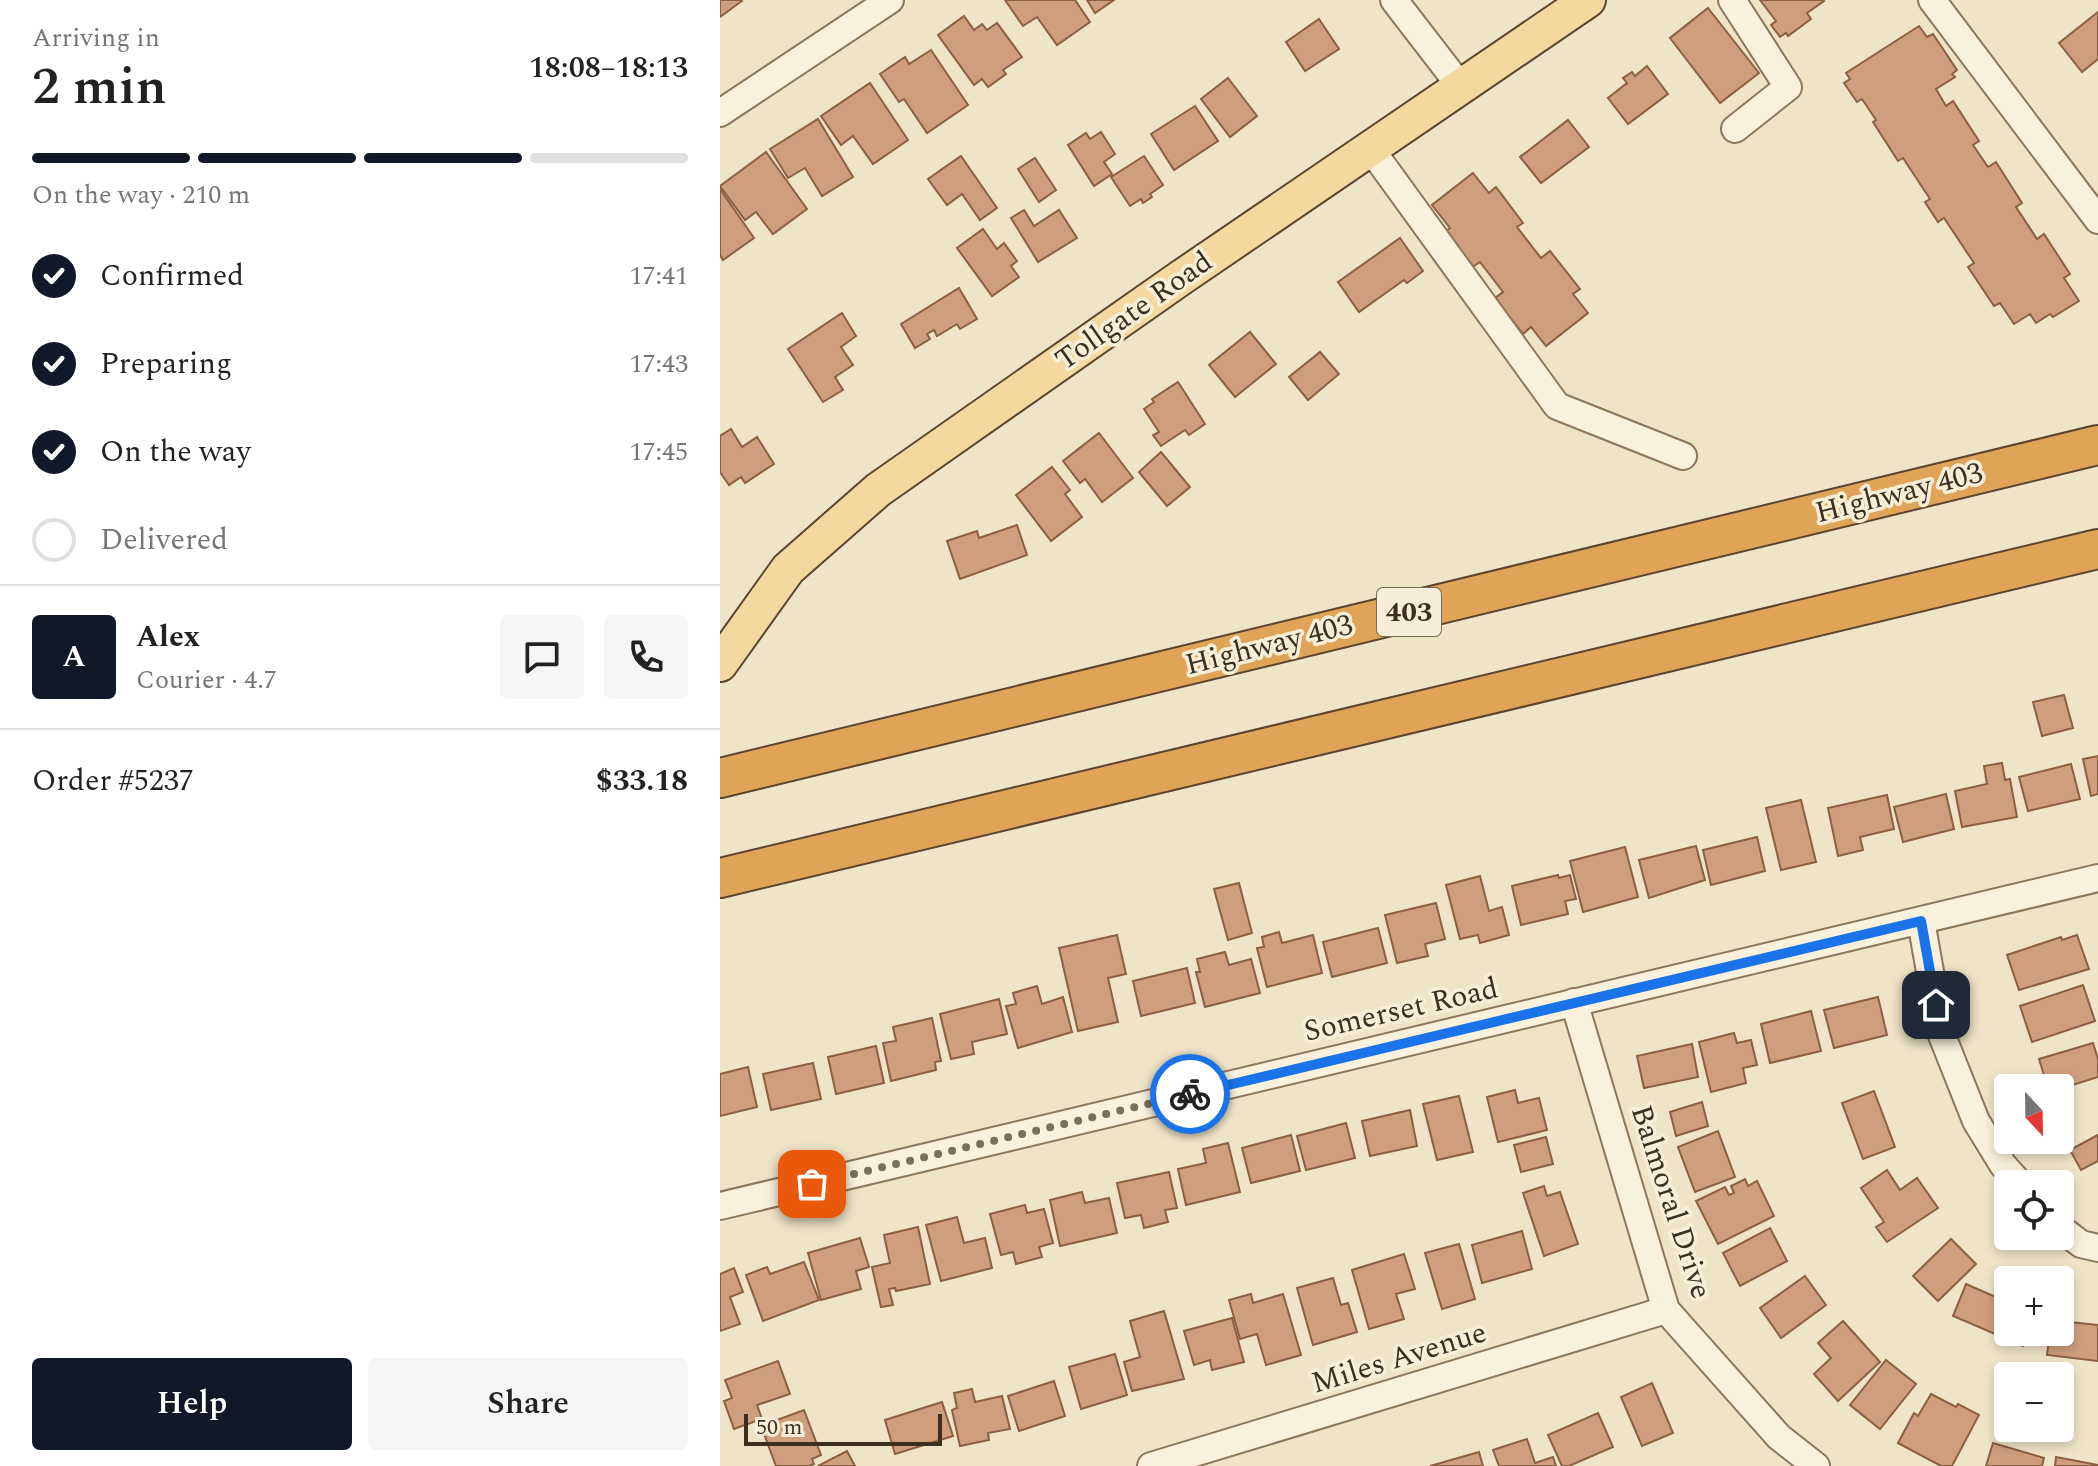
<!DOCTYPE html>
<html lang="en">
<head>
<meta charset="utf-8">
<style>
  body { margin:0; font-family:Spectral,serif; background:#f6f6f6; color:#222; height:100vh; display:flex; flex-direction:column; font-size:30px; white-space:nowrap }
  * { box-sizing:border-box; margin:0 }
  p { font-size:26px; color:#767676 }
  .icon { flex:none; width:44px; height:44px; fill:none; stroke:currentColor; stroke-width:2; stroke-linecap:round; stroke-linejoin:round }
  .map { position:relative; flex:1; overflow:hidden }
  .drawer { display:flex; flex-direction:column; background:#fff; width:720px }
  .drawer>* { flex:none }
  .needle { width:52px; rotate:158deg }
  .controls { position:absolute; left:1274px; top:1074px; display:grid; gap:16px }
  .controls a { display:grid; place-items:center; width:80px; height:80px; border-radius:8px; background:#fff; box-shadow:0 4px 12px #0003; font-size:40px }
  .scale { position:absolute; left:24px; bottom:20px; width:198px; box-sizing:border-box; padding-left:8px; border:4px solid #3d2e20; border-top:0; font-size:22px; line-height:28px; white-space:nowrap; color:#3d2e20; -webkit-text-stroke:6px #f7eed8; paint-order:stroke }
  .pin { position:absolute; display:grid; place-items:center; width:68px; height:68px; color:#fff; margin:-34px; border-radius:16px; box-shadow:0 4px 12px #0006 }
  .courier { position:absolute; display:grid; place-items:center; width:80px; height:80px; margin:-40px; border:6px solid #1a73e8; border-radius:50%; background:#fff; color:#222; box-shadow:0 2px 10px #0007 }
  .head em { font-style:normal; font-weight:600 }
  .head div { display:flex; flex-direction:column-reverse }
  .head { display:flex; align-items:center; justify-content:space-between; height:136px; padding:0 32px }
  h1 { font-size:52px; font-weight:600; line-height:60px }
  .bar { display:grid; grid-template-columns:repeat(4,1fr); gap:12px 8px; align-content:center; height:96px; padding:0 32px }
  .bar i { height:10px; border-radius:6px; background:#e0e0e0 }
  .bar .active { background:#111827 }
  .bar p { grid-column:span 4 }
  .line { display:flex; align-items:center; gap:20px; padding:0 32px; border-top:2px solid #e0e0e0 }
  .line div { flex:1 }
  .round { display:grid; place-items:center; flex:none; width:84px; height:84px; border-radius:8px; background:#f6f6f6 }
  ol { padding:0 32px; list-style:none }
  li { display:flex; align-items:center; gap:24px; height:88px }
  li p { margin-inline-start:auto }
  li .icon { padding:8px; border-radius:50%; background:#111827; color:#fff; stroke-width:4 }
  li:last-child { color:#767676 }
  li i { width:44px; height:44px; border:4px solid #e0e0e0; border-radius:50% }
  .cta { display:flex; gap:16px; margin-top:auto; padding:16px 32px }
  .cta a { flex:1; height:92px; border-radius:8px; background:#111827; color:#fff; font-size:32px; font-weight:600; line-height:92px; text-align:center }
  .cta a+a { background:#f6f6f6; color:#222 }
  main { display:flex; flex:1; min-height:0 }
  .map>svg:first-child { display:block }
  .building { fill:#cf9f7d; stroke:#8d5f41; stroke-width:2 }
  .lines { fill:none; stroke-linecap:round; stroke-linejoin:round }
  .minor-casing { stroke:#8d765c; stroke-width:30 }
  .major-casing { stroke:#5b4430; stroke-width:38 }
  .highway-casing { stroke:#5b4430; stroke-width:42 }
  .minor { stroke:#faf1dc; stroke-width:26 }
  .major { stroke:#f3d9a0; stroke-width:34 }
  .highway { stroke:#e0a458; stroke-width:38 }
  .done { stroke:#7c6e5b; stroke-width:8; stroke-dasharray:0 14.4 }
  .route { stroke:#1a73e8; stroke-width:10 }
  .labels { text-anchor:middle; dominant-baseline:central; stroke-width:7; stroke-linejoin:round; paint-order:stroke }
  .shield { fill:#f7eed8; stroke:#756857; stroke-width:2 }
  .shield-label { font-size:28px; font-weight:bold; fill:#3d2e20 }
  .street-label { font-size:30px; fill:#3d2e20; stroke:#f7eed8 }
</style>
</head>
<body>
<main>
<section class="drawer">
<div class="head"><div><h1>2 min</h1><p>Arriving in</p></div><em>18:08–18:13</em></div>
<div class="bar"><i class="active"></i><i class="active"></i><i class="active"></i><i></i><p>On the way · 210 m</p></div>
<ol>
<li><svg class="icon" aria-label="check" viewBox="0 0 24 24"><path d="M5 12l5 5 9-10"/></svg>Confirmed<p>17:41</p></li>
<li><svg class="icon" aria-label="check" viewBox="0 0 24 24"><path d="M5 12l5 5 9-10"/></svg>Preparing<p>17:43</p></li>
<li><svg class="icon" aria-label="check" viewBox="0 0 24 24"><path d="M5 12l5 5 9-10"/></svg>On the way<p>17:45</p></li>
<li><i></i>Delivered</li>
</ol>
<div class="line" style="height:144px"><b class="round" style="background:#111827;color:#fff">A</b><div><b>Alex</b><p>Courier · 4.7</p></div><a class="round"><svg class="icon" aria-label="chat" viewBox="0 0 24 24"><path d="M4 5h16v11H9l-5 4z"/></svg></a><a class="round"><svg class="icon" aria-label="phone" viewBox="0 0 24 24"><path d="M5 4h4l2 5-3 2q2 4 5 5l2-3 5 2v4C11 20 4 13 5 4z"/></svg></a></div>
<div class="line" style="height:104px"><div>Order #5237</div><b>$33.18</b></div>
<div class="cta"><a>Help</a><a>Share</a></div>
</section>
<div class="map">
<svg width="1378" height="1466" viewBox="0 0 1378 1466">
  <rect width="100%" height="100%" fill="#f0e4c8"/>
  <g class="building">
    <polygon points="0,0 21,0 22,1 0,17"/>
    <polygon points="285,0 355,0 370,22 337,45 317,17 303,26"/>
    <polygon points="367,0 394,0 375,13"/>
    <polygon points="1040,0 1103,0 1104,1 1087,13 1091,19 1068,36 1066,33 1060,37 1051,25 1056,21"/>
    <polygon points="988,8 1039,73 1000,103 950,38"/>
    <polygon points="1378,12 1378,59 1362,72 1339,43"/>
    <polygon points="244,16 254,30 262,24 267,30 277,23 302,57 283,70 286,74 268,87 262,79 254,85 218,35"/>
    <polygon points="599,19 619,49 585,71 566,42"/>
    <polygon points="1199,26 1207,37 1213,34 1237,70 1232,74 1235,77 1216,89 1226,106 1233,101 1259,141 1253,145 1268,167 1276,162 1302,203 1296,207 1317,239 1324,234 1350,274 1344,278 1359,301 1333,317 1330,314 1316,323 1310,314 1294,324 1280,303 1274,306 1248,267 1254,263 1224,218 1218,222 1205,202 1210,199 1183,158 1178,161 1153,122 1156,120 1142,99 1137,102 1124,83 1130,79 1126,73"/>
    <polygon points="211,50 248,105 207,133 184,99 179,102 160,74 185,57 189,64"/>
    <polygon points="927,66 948,94 908,124 888,98 907,83 903,78 912,72 915,76"/>
    <polygon points="508,78 537,116 510,137 481,99"/>
    <polygon points="150,83 188,140 153,164 133,136 121,145 101,116"/>
    <polygon points="475,106 498,141 454,170 431,134"/>
    <polygon points="98,119 133,177 102,196 85,168 68,178 50,149"/>
    <polygon points="848,120 869,147 821,183 800,157"/>
    <polygon points="381,132 395,154 384,162 392,174 374,186 348,145 366,133 370,139"/>
    <polygon points="46,152 87,209 53,234 36,212 25,220 0,186"/>
    <polygon points="241,156 277,208 260,220 242,194 227,205 208,179"/>
    <polygon points="424,156 443,185 430,194 432,197 423,203 421,199 410,206 391,177"/>
    <polygon points="315,158 336,190 319,202 298,169"/>
    <polygon points="753,173 769,193 776,187 803,223 797,227 821,258 830,251 860,289 853,294 868,313 826,346 811,327 803,334 775,298 783,292 760,262 751,268 723,233 730,228 712,205"/>
    <polygon points="0,189 34,238 3,260 0,255"/>
    <polygon points="304,210 314,226 339,210 357,238 318,262 291,218"/>
    <polygon points="263,229 277,249 284,243 297,261 291,266 299,277 272,296 237,248"/>
    <polygon points="680,238 703,271 687,283 684,280 639,312 618,282"/>
    <polygon points="239,288 257,319 240,329 237,324 217,336 214,330 207,334 210,339 195,348 181,324"/>
    <polygon points="122,313 136,336 121,347 133,365 115,377 123,390 103,402 68,349"/>
    <polygon points="530,332 556,364 515,397 489,365"/>
    <polygon points="600,352 619,374 588,400 569,377"/>
    <polygon points="458,382 485,424 469,435 465,430 441,446 433,435 439,432 424,409 434,402 432,399"/>
    <polygon points="11,429 22,447 37,437 54,464 25,483 21,477 9,485 0,472 0,436"/>
    <polygon points="379,433 413,478 382,502 365,479 360,483 343,461"/>
    <polygon points="441,452 470,487 447,506 419,472"/>
    <polygon points="332,467 350,490 345,494 362,517 331,541 296,495"/>
    <polygon points="297,525 307,555 240,579 227,541 257,531 259,538"/>
    <polygon points="1344,695 1353,728 1322,736 1313,702"/>
    <polygon points="1378,756 1378,794 1371,796 1363,759"/>
    <polygon points="1282,763 1285,780 1290,779 1297,817 1242,827 1235,791 1267,784 1264,766"/>
    <polygon points="1351,764 1360,799 1308,811 1299,777"/>
    <polygon points="1226,794 1234,829 1183,842 1174,807"/>
    <polygon points="1167,795 1174,829 1140,837 1143,850 1118,856 1108,808"/>
    <polygon points="1081,800 1096,862 1061,870 1046,808"/>
    <polygon points="1037,837 1045,871 991,885 983,850"/>
    <polygon points="976,846 985,880 929,898 919,860"/>
    <polygon points="905,847 918,897 863,912 850,861"/>
    <polygon points="838,875 839,878 850,875 856,899 845,901 848,914 801,925 792,886"/>
    <polygon points="760,876 769,911 782,907 789,935 760,943 758,935 740,939 726,885"/>
    <polygon points="519,883 532,933 508,940 494,889"/>
    <polygon points="716,903 725,939 705,944 708,956 677,963 665,915"/>
    <polygon points="658,928 667,963 612,977 603,942"/>
    <polygon points="559,932 562,943 593,935 602,973 547,987 537,948 544,947 542,937"/>
    <polygon points="397,935 406,974 388,978 398,1022 358,1031 339,948"/>
    <polygon points="1357,935 1369,969 1299,990 1287,955 1341,937 1342,940"/>
    <polygon points="505,952 509,965 531,959 540,993 485,1007 476,972 480,972 477,959"/>
    <polygon points="467,968 475,1003 421,1016 413,981"/>
    <polygon points="1363,985 1375,1021 1312,1042 1300,1006"/>
    <polygon points="317,986 322,1004 343,997 352,1032 298,1048 286,1006 296,1004 293,993"/>
    <polygon points="1158,997 1167,1035 1114,1048 1104,1010"/>
    <polygon points="279,999 287,1034 252,1042 254,1054 231,1059 220,1014"/>
    <polygon points="1091,1011 1101,1051 1050,1063 1041,1024"/>
    <polygon points="212,1018 221,1061 215,1062 216,1070 171,1081 163,1043 176,1041 173,1027"/>
    <polygon points="1014,1033 1017,1043 1031,1040 1037,1065 1023,1068 1026,1083 991,1092 979,1042"/>
    <polygon points="1373,1043 1378,1059 1378,1077 1340,1089 1328,1088 1319,1059"/>
    <polygon points="972,1044 978,1077 924,1088 917,1056"/>
    <polygon points="156,1046 164,1083 116,1094 108,1057"/>
    <polygon points="93,1063 101,1099 51,1110 43,1074"/>
    <polygon points="28,1067 37,1107 0,1116 0,1074"/>
    <polygon points="795,1090 798,1103 819,1098 827,1130 778,1142 767,1097"/>
    <polygon points="1154,1091 1175,1147 1143,1159 1122,1103"/>
    <polygon points="739,1096 753,1152 717,1160 703,1104"/>
    <polygon points="982,1102 988,1126 956,1136 950,1112"/>
    <polygon points="690,1110 697,1146 650,1156 642,1121"/>
    <polygon points="626,1123 635,1158 586,1170 577,1136"/>
    <polygon points="998,1131 1015,1177 975,1192 958,1147"/>
    <polygon points="571,1135 580,1171 531,1183 522,1148"/>
    <polygon points="1378,1135 1378,1161 1361,1170 1350,1150"/>
    <polygon points="826,1137 833,1164 801,1172 794,1145"/>
    <polygon points="508,1143 520,1192 466,1205 458,1169 486,1163 483,1149"/>
    <polygon points="1167,1170 1180,1190 1197,1178 1218,1208 1167,1242 1156,1227 1164,1222 1141,1188"/>
    <polygon points="449,1172 457,1208 445,1210 448,1222 424,1228 421,1215 405,1218 397,1183"/>
    <polygon points="1025,1179 1028,1186 1037,1181 1054,1216 998,1244 976,1201 1005,1187 1009,1195 1014,1193 1011,1186"/>
    <polygon points="824,1186 827,1196 840,1192 858,1244 824,1256 803,1193"/>
    <polygon points="362,1192 365,1203 389,1198 397,1233 340,1246 330,1200"/>
    <polygon points="305,1205 307,1213 324,1209 333,1243 319,1247 322,1257 296,1264 293,1252 281,1255 270,1214"/>
    <polygon points="237,1217 244,1243 265,1238 272,1268 221,1281 206,1225"/>
    <polygon points="198,1227 210,1284 176,1291 175,1288 169,1289 173,1305 161,1307 152,1267 170,1263 164,1235"/>
    <polygon points="1050,1228 1067,1261 1020,1286 1003,1253"/>
    <polygon points="802,1231 812,1269 762,1283 752,1245"/>
    <polygon points="140,1238 149,1267 136,1271 141,1289 101,1300 88,1253"/>
    <polygon points="1231,1239 1256,1264 1218,1301 1193,1276"/>
    <polygon points="739,1244 755,1299 722,1309 705,1253"/>
    <polygon points="684,1254 695,1289 676,1294 684,1319 649,1329 632,1270"/>
    <polygon points="84,1262 99,1300 43,1321 26,1275 47,1267 50,1274"/>
    <polygon points="14,1268 23,1292 10,1297 20,1324 0,1331 0,1274"/>
    <polygon points="1085,1276 1106,1305 1061,1338 1040,1308"/>
    <polygon points="613,1278 621,1305 628,1303 637,1332 593,1345 577,1288"/>
    <polygon points="1246,1284 1287,1302 1288,1298 1288,1332 1308,1332 1303,1346 1233,1316"/>
    <polygon points="531,1294 533,1303 563,1294 581,1355 546,1365 537,1334 520,1339 509,1300"/>
    <polygon points="444,1311 464,1379 412,1391 404,1362 420,1357 410,1321"/>
    <polygon points="512,1318 524,1362 492,1370 490,1360 474,1365 464,1331"/>
    <polygon points="1123,1321 1160,1362 1118,1401 1094,1374 1111,1358 1098,1343"/>
    <polygon points="1340,1321 1378,1325 1378,1361 1327,1355 1330,1332 1340,1332"/>
    <polygon points="395,1354 407,1395 361,1409 349,1367"/>
    <polygon points="1166,1360 1196,1384 1160,1429 1130,1405"/>
    <polygon points="58,1361 70,1394 37,1405 42,1419 14,1429 4,1401 12,1398 5,1380"/>
    <polygon points="334,1381 345,1416 299,1431 288,1396"/>
    <polygon points="932,1383 953,1433 922,1446 901,1397"/>
    <polygon points="252,1389 255,1402 282,1396 290,1429 268,1433 269,1440 240,1446 232,1410 237,1408 234,1393"/>
    <polygon points="1211,1394 1236,1407 1238,1404 1259,1415 1232,1466 1221,1466 1178,1443 1194,1413 1198,1416"/>
    <polygon points="222,1402 233,1436 175,1454 165,1420"/>
    <polygon points="84,1410 101,1455 92,1459 94,1464 89,1466 56,1466 41,1426"/>
    <polygon points="878,1413 893,1447 849,1466 842,1466 828,1435"/>
    <polygon points="807,1439 815,1463 833,1457 836,1466 779,1466 773,1450"/>
    <polygon points="1273,1443 1324,1458 1322,1466 1266,1466"/>
    <polygon points="127,1451 135,1466 98,1466"/>
    <polygon points="759,1452 763,1466 710,1466"/>
    <polygon points="1336,1457 1378,1465 1378,1466 1335,1466"/>
  </g>
  <g class="lines">
    <g class="minor-casing">
      <g id="minor">
        <polyline points="674,0 741,87"/>
        <polyline points="1012,0 1068,87 1015,129"/>
        <polyline points="1212,0 1378,220"/>
        <polyline points="0,113 170,0"/>
        <polyline points="650,148 837,406 963,456"/>
        <polyline points="1201,921 1221,1033 1256,1121 1283,1165 1300,1184"/>
        <polyline points="854,1002 946,1310 1059,1437 1096,1466"/>
        <polyline points="0,1206 1378,878"/>
        <polyline points="1340,1228 1361,1244 1378,1248"/>
        <polyline points="431,1466 946,1310"/>
      </g>
    </g>
    <g class="major-casing">
      <polyline id="major" points="0,664 68,569 158,490 459,279 868,0"/>
    </g>
    <g class="highway-casing">
      <g id="highway">
        <polyline points="0,778 1378,445"/>
        <polyline points="0,878 1378,549"/>
      </g>
    </g>
    <use href="#minor" class="minor"/>
    <use href="#major" class="major"/>
    <use href="#highway" class="highway"/>
  </g>
  <g class="lines">
    <polyline class="done" points="92,1184 470,1094"/>
    <polyline class="route" points="470,1094 1201,921 1216,1005"/>
  </g>
  <g class="labels">
    <rect class="shield" x="657" y="588" width="64" height="48" rx="6"/>
    <g class="shield-label">
      <text x="689" y="612">403</text>
    </g>
    <g class="street-label">
      <text transform="translate(414 311) rotate(-35)">Tollgate Road</text>
      <text transform="translate(1179 493) rotate(-14)">Highway 403</text>
      <text transform="translate(549 645) rotate(-14)">Highway 403</text>
      <text transform="translate(681 1010) rotate(-13)">Somerset Road</text>
      <text transform="translate(951 1202) rotate(72)">Balmoral Drive</text>
      <text transform="translate(679 1358) rotate(-17)">Miles Avenue</text>
    </g>
  </g>
</svg>
<div class="controls">
<a><svg class="needle" viewBox="-14 -14 28 28"><path d="M0-13l5 13h-10z" fill="#e53935"/><path d="M0 13l5-13h-10z" fill="#767676"/></svg></a>
<a><svg class="icon" aria-label="locate" viewBox="0 0 24 24"><circle cx="12" cy="12" r="6"/><path d="M12 2v4M12 18v4M2 12h4M18 12h4"/></svg></a>
<a>+</a>
<a>−</a>
</div>
<div class="scale">50 m</div>
<div class="pin" style="left:92px;top:1184px;background:#ea580c"><svg class="icon" aria-label="bag" viewBox="0 0 24 24"><path d="M5 8h14l-1 12H6zM9 8a3 3 0 0 1 6 0"/></svg></div>
<div class="pin" style="left:1216px;top:1005px;background:#1f2937"><svg class="icon" aria-label="home" viewBox="0 0 24 24"><path d="M3 11l9-7 9 7M6 9v11h12V9"/></svg></div>
<div class="courier" style="left:470px;top:1094px"><svg class="icon" aria-label="bike" viewBox="0 0 24 24"><circle cx="6" cy="16" r="4"/><circle cx="18" cy="16" r="4"/><path d="M6 16l4-8h5l3 8M10 8l3 8H6M13 5h3"/></svg></div>
</div>
</main>
</body>
</html>
